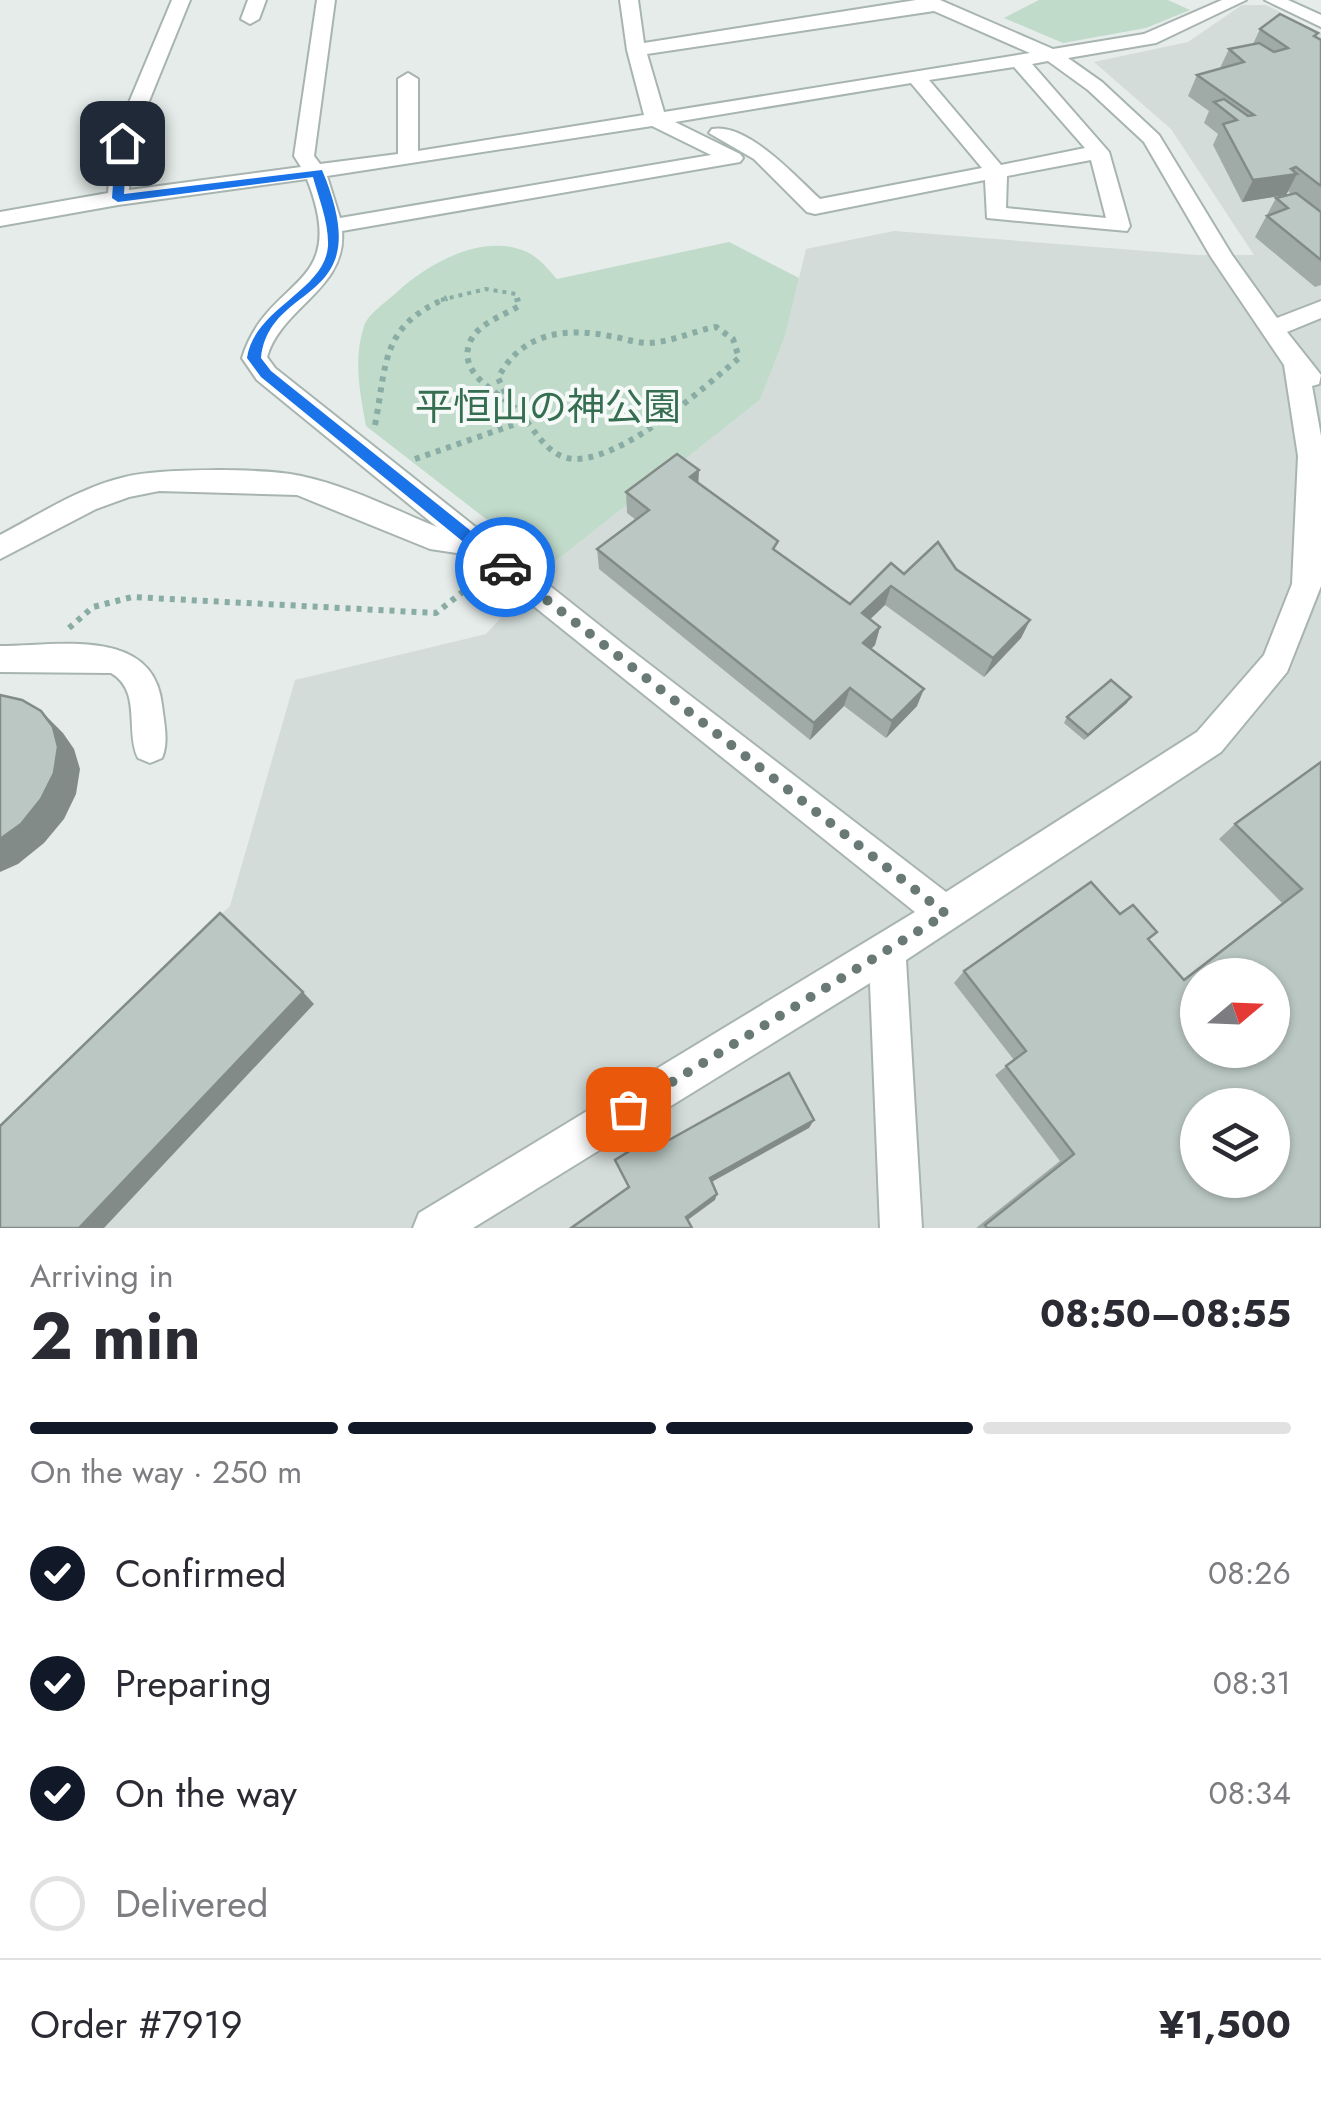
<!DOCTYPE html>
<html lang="en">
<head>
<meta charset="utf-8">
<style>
  body { margin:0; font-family:Jost,"Noto Sans JP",sans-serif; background:#f2f2f3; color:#2b2b33; height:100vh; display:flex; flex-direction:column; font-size:38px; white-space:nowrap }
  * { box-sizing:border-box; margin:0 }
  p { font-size:32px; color:#7c7c81 }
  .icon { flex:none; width:55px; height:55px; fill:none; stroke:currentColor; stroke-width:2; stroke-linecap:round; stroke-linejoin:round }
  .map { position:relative; height:1228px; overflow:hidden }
  .details { display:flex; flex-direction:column; background:#fff; flex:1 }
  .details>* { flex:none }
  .needle { width:65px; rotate:71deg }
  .fabs { position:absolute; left:1180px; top:958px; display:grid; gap:20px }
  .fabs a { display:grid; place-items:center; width:110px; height:110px; border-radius:50%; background:#fff; box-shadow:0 2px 8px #0004; font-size:50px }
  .pin { position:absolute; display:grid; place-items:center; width:85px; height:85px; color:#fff; margin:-42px; border-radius:20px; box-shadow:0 5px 15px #0006 }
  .courier { position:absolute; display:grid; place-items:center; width:100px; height:100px; margin:-50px; border:8px solid #1a73e8; border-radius:50%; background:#fff; color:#222; box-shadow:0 2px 12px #0007 }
  .head em { font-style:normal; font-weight:700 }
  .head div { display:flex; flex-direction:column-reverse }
  .head { display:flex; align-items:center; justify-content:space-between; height:170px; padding:0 30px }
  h1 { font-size:65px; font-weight:700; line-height:75px }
  .bar { display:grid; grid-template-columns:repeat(4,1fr); gap:15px 10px; align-content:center; height:120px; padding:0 30px }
  .bar i { height:12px; border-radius:8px; background:#e1e1e2 }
  .bar .active { background:#111827 }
  .bar p { grid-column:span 4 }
  .line { display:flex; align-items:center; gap:25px; padding:0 30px; border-top:2px solid #e1e1e2 }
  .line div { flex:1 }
  ol { padding:0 30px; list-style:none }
  li { display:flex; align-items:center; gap:30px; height:110px }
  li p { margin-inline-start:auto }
  li .icon { padding:10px; border-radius:50%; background:#111827; color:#fff; stroke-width:4 }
  li:last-child { color:#7c7c81 }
  li i { width:55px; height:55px; border:5px solid #e1e1e2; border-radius:50% }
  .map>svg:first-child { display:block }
  .built { fill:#d3dcd9; fill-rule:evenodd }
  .green { fill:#c0dbca }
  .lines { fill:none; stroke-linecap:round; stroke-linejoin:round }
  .minor-casing { stroke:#a8b4b0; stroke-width:4 }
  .path-far1 { stroke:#89aca4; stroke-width:4; stroke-dasharray:4 5; stroke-linecap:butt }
  .path { stroke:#89aca4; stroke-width:6; stroke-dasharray:5 6; stroke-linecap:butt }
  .minor { fill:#fff; fill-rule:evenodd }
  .wall { fill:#a0aba8 }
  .shaded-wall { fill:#828b88 }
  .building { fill:#bac7c3; stroke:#828b88; stroke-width:2.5; fill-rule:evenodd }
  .route { fill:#1a73e8 }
  .done { stroke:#697a76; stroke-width:10; stroke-dasharray:0 18 }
  .labels { text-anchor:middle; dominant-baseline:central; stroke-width:8; stroke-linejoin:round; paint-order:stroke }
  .park-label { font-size:38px; fill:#356e50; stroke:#f5f9f7 }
</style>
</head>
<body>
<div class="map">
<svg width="1321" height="1228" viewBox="0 0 1321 1228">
  <rect width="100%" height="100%" fill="#e5ece9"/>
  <path class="built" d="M1242,5H1266L1321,33V1228H0V1129L230,906L295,680L486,634L548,567L760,400L785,336L806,249L894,231L1197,255H1254L1171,129L1094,62L1188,42ZM1198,975H1272V1050H1198ZM1198,1105H1272V1180H1198Z"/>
  <g class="green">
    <polygon points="1039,0 1168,0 1190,10 1146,28 1063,43 1004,18"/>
    <path d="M729,242L799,278L785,336L760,400L548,567L366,426C360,392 353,360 364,326C368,314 386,302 396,293C426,265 479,234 522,250C537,255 547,268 557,279Z"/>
  </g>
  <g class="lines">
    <g class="minor-casing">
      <g id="minor">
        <path d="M172,0H190L132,143L129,190L301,167L294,156L317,0H335L314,156L320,164L398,154V79L408,73L418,79V151L644,115L627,50L620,0H638L644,43L916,0H940L1053,49L1144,34L1222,0H1246L1156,43L1068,58L1102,82L1159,135L1232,255L1277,318L1321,301V318L1287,332L1321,375L1319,384L1312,386L1321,436V586L1287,672L1221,752L906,960L922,1228H880L870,983L473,1228H413L419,1213L915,912L470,555L430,549L297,495L159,491L129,497L96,509L0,559V535C40,514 81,487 125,477C160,468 265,468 301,476C348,486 393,509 437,527L257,380L242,358C268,274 351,291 307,179L118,205L0,226V212L108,193L112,143ZM934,11L1030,53L664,112L647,54ZM1048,61L1088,90L1144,142L1211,257L1284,365L1298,456L1292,584L1264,655L1197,732L946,892L623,644L275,368L267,357C281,307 347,289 342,231L740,162L743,158L740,154L675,122L911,83L982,168L820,199C796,177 747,122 712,129L709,133L754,159L807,212L815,214L985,180L987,218L1127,231L1130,226L1109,152L1032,64ZM1014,67L1085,148L1001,165L929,80ZM652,126L711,155L340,218L327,176ZM1091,160L1106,218L1006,208L1007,176Z"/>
        <polygon points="248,0 266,0 259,19 250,24 241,19"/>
        <polygon points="1265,0 1288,0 1321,15 1321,27"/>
        <path d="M0,646C57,646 154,626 162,705C164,723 169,742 162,758L150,763L138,758C125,730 142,691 111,673L0,672Z"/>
      </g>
    </g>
    <polyline class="path-far1" points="441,300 486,289 516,294 518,300"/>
    <g class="path">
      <path d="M510,403L498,378C521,333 564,327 610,336C623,338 635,343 648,343C672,342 693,331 716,327L733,339L739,358C701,390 627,457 577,459C546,460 533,424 514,407C496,391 457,373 470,342C478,323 503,316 519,306L517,298"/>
      <path d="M375,425C387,364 380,326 447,298"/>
      <polyline points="415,459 527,420"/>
      <polyline points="69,628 93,607 132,597 436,613 479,579"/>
    </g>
    <use href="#minor" class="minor"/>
  </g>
  <g class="wall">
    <polygon points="1260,29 1318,33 1316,37 1321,40 1321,285 1315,287 1255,237 1276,198 1291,194 1288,191 1286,195 1242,202 1213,145 1218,134 1204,123 1209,111 1188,96 1197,75 1220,68 1229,49 1253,44"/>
    <polygon points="699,484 776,551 850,604 904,574 956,569 1030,620 1021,638 984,677 885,605 870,619 880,627 875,645 871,649 917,706 886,738 844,706 810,740 599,569 597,549 636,520 627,513 626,492"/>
    <polygon points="1127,703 1084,740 1064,723 1067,717"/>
    <polygon points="1321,762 1321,1228 976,1228 1060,1161 995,1075 1014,1060 954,983 964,971 1120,914 1148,940 1184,979 1282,903 1219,839 1235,824"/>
  </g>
  <g class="shaded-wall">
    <polygon points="1296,167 1292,174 1297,174 1286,195 1242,202 1253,180"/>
    <polygon points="699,470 698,490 690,477"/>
    <polygon points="891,586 885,605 857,632 862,613"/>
    <polygon points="1030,620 1021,638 984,677 993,658"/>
    <polygon points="880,627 875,645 858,662 863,643"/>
    <polygon points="850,688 844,706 810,740 814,723"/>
    <polygon points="924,689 917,706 886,738 892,721"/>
    <polygon points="1131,697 1127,703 1084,740 1088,735"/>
    <polygon points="41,711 63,733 74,749 80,769 76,794 64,819 44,843 18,864 0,872 0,839"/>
    <polygon points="303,992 314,1004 104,1228 79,1228"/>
    <polygon points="814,1120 809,1128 708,1184 710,1178"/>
    <polygon points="717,1194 715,1200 685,1222 686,1217"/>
  </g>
  <g class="building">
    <polygon points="1280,14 1318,33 1314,36 1321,40 1321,186 1296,167 1291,169 1297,174 1253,180 1223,124 1237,120 1214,102 1224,99 1248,116 1254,115 1197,75 1244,62 1229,49 1259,43 1274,52 1288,48 1260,29"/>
    <polygon points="1296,193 1321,212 1321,260 1267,216 1288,208 1276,198"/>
    <polygon points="677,454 699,470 690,477 778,541 773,549 850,604 891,563 904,574 938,542 956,569 1030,620 993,658 891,586 862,613 880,627 863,643 924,689 892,721 850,688 814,723 597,549 649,510 626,492"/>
    <polygon points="1111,680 1131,697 1088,735 1067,717"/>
    <polygon points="0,695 22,700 41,711 53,727 58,747 54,773 41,799 21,824 0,839"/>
    <path d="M1321,762V1228H987L985,1225L1074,1154L1006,1066L1026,1051L964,971L1091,882L1120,914L1133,905L1157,932L1148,939L1184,980L1302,889L1235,824ZM1198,975H1272V1050H1198ZM1198,1105H1272V1180H1198Z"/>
    <polygon points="220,913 303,992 79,1228 0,1228 0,1126"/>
    <polygon points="789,1073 814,1120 710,1178 717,1194 686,1217 692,1228 571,1228 629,1187 615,1160 662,1131 669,1140"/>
  </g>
  <path class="route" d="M122,139L127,143L124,194L322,170C380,308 270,278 261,358L271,371L511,563V571H499L261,377L247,358C254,308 325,291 328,246C329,223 319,199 313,177L118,202L112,198L116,143Z"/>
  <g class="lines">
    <polyline class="done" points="505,567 946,914 628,1109"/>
  </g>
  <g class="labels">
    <g class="park-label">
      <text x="548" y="406">平恒山の神公園</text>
    </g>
  </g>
</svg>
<div class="fabs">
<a><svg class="needle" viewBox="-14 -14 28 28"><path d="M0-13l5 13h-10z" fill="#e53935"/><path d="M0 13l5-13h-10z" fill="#7c7c81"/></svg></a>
<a><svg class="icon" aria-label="layers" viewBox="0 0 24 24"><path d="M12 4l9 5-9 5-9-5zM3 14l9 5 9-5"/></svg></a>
</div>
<div class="pin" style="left:628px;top:1109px;background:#ea580c"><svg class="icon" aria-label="bag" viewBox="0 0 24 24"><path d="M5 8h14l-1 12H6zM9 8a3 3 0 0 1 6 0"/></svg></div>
<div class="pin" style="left:122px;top:143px;background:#1f2937"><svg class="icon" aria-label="home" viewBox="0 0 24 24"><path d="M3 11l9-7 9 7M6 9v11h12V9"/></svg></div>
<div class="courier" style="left:505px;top:567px"><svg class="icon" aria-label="car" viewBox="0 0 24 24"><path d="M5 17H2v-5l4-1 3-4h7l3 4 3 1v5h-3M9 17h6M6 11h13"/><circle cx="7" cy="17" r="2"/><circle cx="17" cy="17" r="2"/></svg></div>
</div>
<section class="details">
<div class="head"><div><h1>2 min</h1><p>Arriving in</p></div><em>08:50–08:55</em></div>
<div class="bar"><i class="active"></i><i class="active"></i><i class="active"></i><i></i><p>On the way · 250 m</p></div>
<ol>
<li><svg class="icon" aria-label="check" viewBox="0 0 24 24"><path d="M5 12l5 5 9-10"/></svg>Confirmed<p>08:26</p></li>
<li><svg class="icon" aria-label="check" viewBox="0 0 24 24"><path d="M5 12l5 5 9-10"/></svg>Preparing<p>08:31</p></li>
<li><svg class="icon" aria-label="check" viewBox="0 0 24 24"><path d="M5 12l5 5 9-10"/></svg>On the way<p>08:34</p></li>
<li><i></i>Delivered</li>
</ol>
<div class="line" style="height:130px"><div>Order #7919</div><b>¥1,500</b></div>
</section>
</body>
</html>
